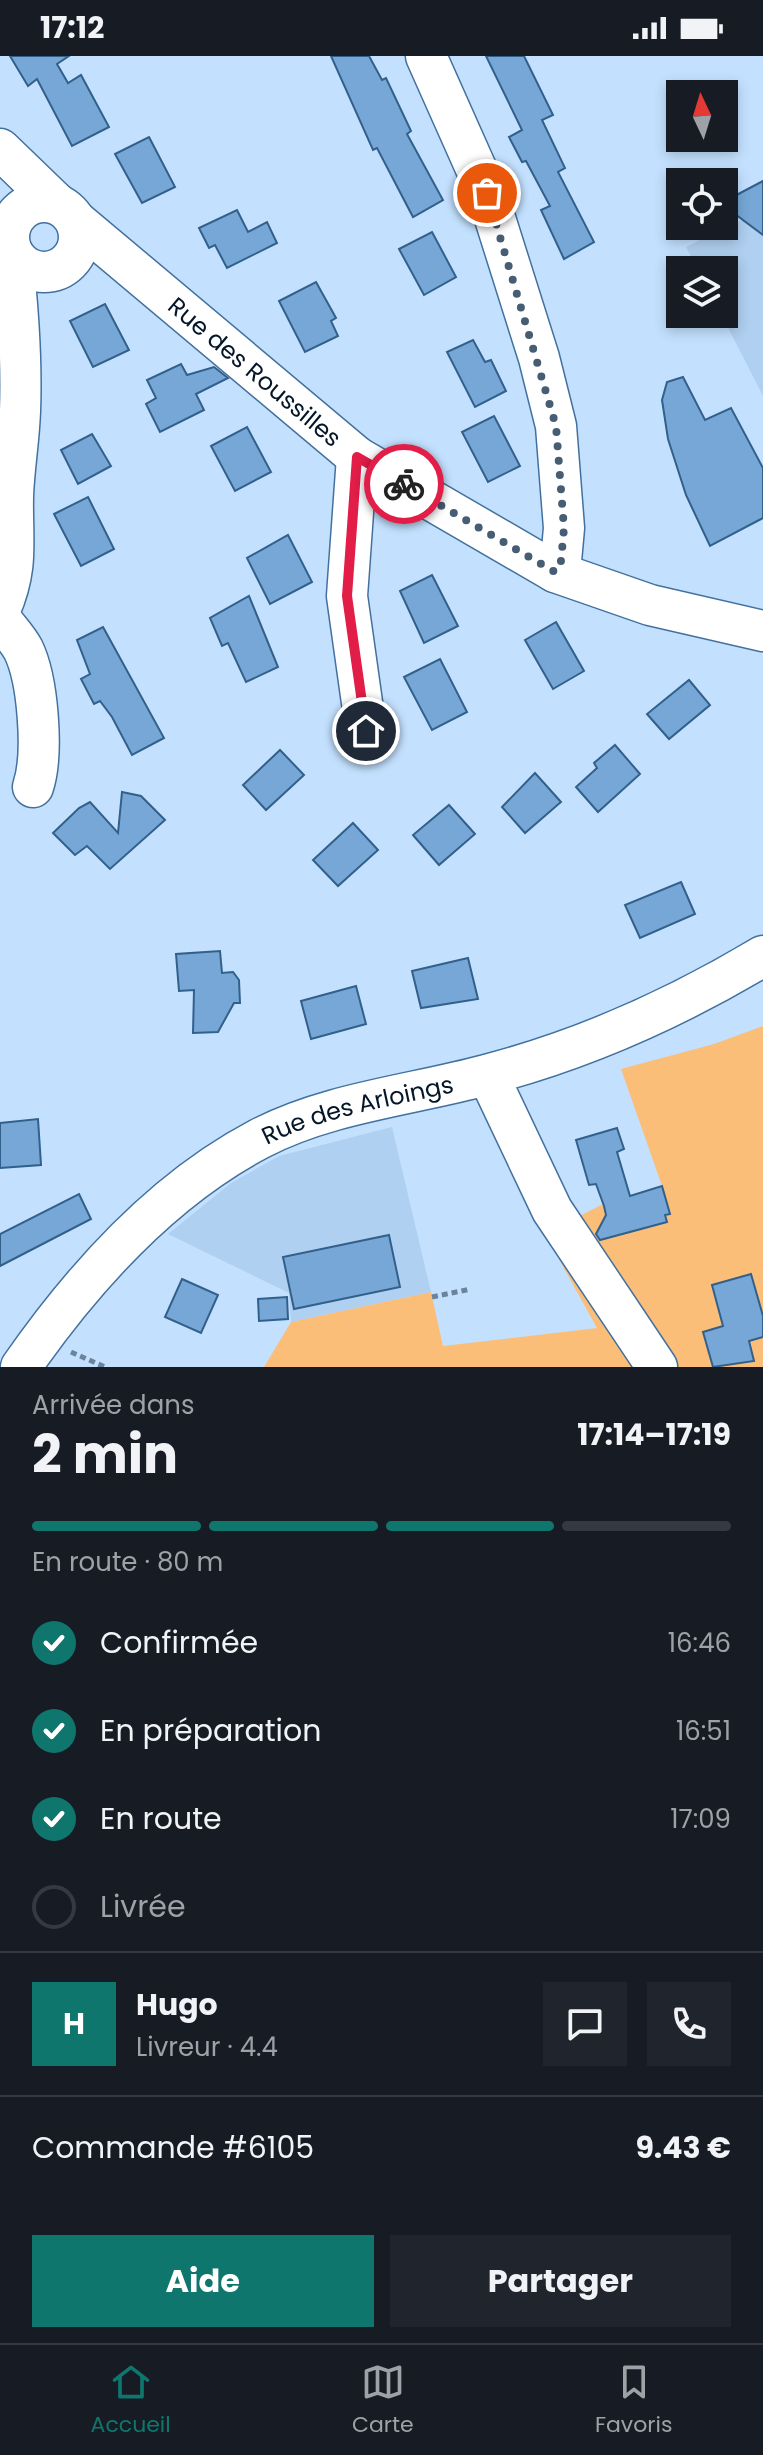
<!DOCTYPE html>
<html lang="fr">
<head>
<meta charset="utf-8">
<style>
  body { margin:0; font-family:Poppins,sans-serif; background:#20242c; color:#f1f3f6; height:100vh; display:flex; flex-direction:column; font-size:30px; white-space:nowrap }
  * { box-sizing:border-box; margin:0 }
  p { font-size:26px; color:#9ea1a6 }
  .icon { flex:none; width:44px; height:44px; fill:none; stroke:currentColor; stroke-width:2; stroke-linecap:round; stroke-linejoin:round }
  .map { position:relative; height:1311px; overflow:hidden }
  .drawer { display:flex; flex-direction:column; background:#171b24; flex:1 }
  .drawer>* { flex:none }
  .needle { width:52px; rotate:356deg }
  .controls { position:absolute; left:666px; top:24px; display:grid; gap:16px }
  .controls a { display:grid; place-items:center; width:72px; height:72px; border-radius:0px; background:#171b24; box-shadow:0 4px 12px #0003; font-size:40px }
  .pin { position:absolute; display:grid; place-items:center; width:68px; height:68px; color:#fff; margin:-34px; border:4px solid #fff; border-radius:50%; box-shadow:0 2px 8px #0007 }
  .courier { position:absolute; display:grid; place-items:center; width:80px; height:80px; margin:-40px; border:6px solid #e11d48; border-radius:50%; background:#fff; color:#222; box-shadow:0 2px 10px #0007 }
  .summary em { font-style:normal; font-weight:700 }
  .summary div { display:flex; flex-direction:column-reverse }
  .summary { display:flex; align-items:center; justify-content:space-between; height:136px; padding:0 32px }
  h1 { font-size:52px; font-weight:700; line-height:60px }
  .bar { display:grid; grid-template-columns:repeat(4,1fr); gap:12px 8px; align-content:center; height:96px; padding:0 32px }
  .bar i { height:10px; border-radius:6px; background:#363941 }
  .bar .on { background:#0f766e }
  .bar p { grid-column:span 4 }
  .line { display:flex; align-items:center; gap:20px; padding:0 32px; border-top:2px solid #363941 }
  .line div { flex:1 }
  .round { display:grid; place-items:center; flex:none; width:84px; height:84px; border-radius:0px; background:#20242c }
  ol { padding:0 32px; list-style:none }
  li { display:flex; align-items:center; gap:24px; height:88px }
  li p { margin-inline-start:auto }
  li .icon { padding:8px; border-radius:50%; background:#0f766e; color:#fff; stroke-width:4 }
  li:last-child { color:#9ea1a6 }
  li i { width:44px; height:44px; border:4px solid #363941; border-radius:50% }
  .action { display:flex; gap:16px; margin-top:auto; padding:16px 32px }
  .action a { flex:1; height:92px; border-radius:0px; background:#0f766e; color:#fff; font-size:32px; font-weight:700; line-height:92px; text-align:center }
  .action a+a { background:#20242c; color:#f1f3f6 }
  .status { display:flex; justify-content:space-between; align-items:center; height:56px; padding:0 40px; background:#171b24; direction:ltr }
  .status svg { height:22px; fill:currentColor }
  .tab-bar { display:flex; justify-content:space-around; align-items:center; height:112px; border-top:2px solid #363941; background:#171b24; font-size:22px; color:#9ea1a6 }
  .tab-bar a { display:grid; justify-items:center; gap:4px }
  .tab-bar .on { color:#0f766e }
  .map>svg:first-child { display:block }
  .built { fill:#b0d0f1 }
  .green { fill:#fabe79 }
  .building { fill:#76a7d6; stroke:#32608b; stroke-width:2 }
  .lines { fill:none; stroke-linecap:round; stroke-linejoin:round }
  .minor-casing { stroke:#43719e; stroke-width:43 }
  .path { stroke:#6b849c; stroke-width:5; stroke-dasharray:6 4; stroke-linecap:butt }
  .minor { stroke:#fff; stroke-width:40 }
  .done { stroke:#475d73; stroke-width:8; stroke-dasharray:0 14.4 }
  .route { stroke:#e11d48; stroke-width:10 }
  .labels { text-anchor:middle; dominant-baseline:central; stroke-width:6; stroke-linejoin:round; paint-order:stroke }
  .street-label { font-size:24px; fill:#041627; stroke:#fefefe }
</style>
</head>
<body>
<div class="status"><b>17:12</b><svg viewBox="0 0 49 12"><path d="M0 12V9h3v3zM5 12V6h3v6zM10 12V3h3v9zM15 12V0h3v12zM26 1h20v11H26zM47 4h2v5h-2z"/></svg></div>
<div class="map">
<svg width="763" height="1311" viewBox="0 0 763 1311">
  <rect width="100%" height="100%" fill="#c3e1ff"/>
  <g class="built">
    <polygon points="763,125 763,340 721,258 724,258 724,214 698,214 686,191 742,164 727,144"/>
    <polygon points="392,1071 431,1236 291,1266 289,1237 168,1178 231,1127 279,1100"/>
  </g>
  <polygon class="green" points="763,970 763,1311 264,1311 291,1266 431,1236 443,1290 597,1272 545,1178 603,1148 662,1130 621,1013 714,988"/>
  <g class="building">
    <polygon points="10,0 69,0 57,8 68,27 81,19 109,71 72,90 37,23 28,30"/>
    <polygon points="331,0 369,0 382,24 386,22 411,75 407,78 443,144 413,161 377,92 373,94"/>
    <polygon points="486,0 524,0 553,59 542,64 565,112 558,116 594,186 564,203 541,154 550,150 526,105 522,106 509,81 522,74"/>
    <polygon points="149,81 175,131 142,147 115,98"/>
    <polygon points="763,125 763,179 735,158 727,144"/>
    <polygon points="237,154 248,176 267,166 277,187 227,212 215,189 209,192 199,172"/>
    <polygon points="432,176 456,221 424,239 399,193"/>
    <polygon points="316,226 336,262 331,265 338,280 305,296 279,245"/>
    <polygon points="105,248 129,294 93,311 70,265"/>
    <polygon points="473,284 485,306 491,304 506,335 475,351 447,296"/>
    <polygon points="181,308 187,319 214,311 228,322 196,338 204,354 160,376 146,348 156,342 147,324"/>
    <polygon points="683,321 705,364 731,352 763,412 763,462 710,490 686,439 668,383 662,344 667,326"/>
    <polygon points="494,360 520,410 488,426 462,376"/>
    <polygon points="247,371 271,416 235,435 211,390"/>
    <polygon points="92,378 111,410 78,428 61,394"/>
    <polygon points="88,441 114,493 81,510 54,458"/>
    <polygon points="288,479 312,526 270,548 247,502"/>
    <polygon points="432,519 458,570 424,587 400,535"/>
    <polygon points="249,540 278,611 246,626 228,587 222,590 210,562"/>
    <polygon points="556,566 584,615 553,633 525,584"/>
    <polygon points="103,571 164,682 132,699 112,661 100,645 94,648 81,623 90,618 77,584"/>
    <polygon points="440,603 467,656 432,674 404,621"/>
    <polygon points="689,624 710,649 669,683 647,658"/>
    <polygon points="615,689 640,718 598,756 576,731 597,712 594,707"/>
    <polygon points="280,694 304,719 266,754 243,729"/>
    <polygon points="535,717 561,746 525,777 502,751"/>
    <polygon points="122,736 141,740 165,764 110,813 87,790 75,799 53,777 79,752 90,746 118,777"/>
    <polygon points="449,749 475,778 439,809 413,779"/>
    <polygon points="353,767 378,794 338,830 313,804"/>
    <polygon points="681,826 695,858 640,882 625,849"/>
    <polygon points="220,895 222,917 233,916 239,924 240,947 234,947 218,976 193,977 194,934 179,935 176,898"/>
    <polygon points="468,902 478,943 421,952 412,915"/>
    <polygon points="356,930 366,968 311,983 301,945"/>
    <polygon points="38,1063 41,1109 0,1112 0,1067"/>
    <polygon points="617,1072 624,1093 617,1096 630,1140 662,1130 670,1158 665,1159 667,1166 600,1184 596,1178 606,1159 604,1150 596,1128 589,1129 576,1084"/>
    <polygon points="79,1138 91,1163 0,1210 0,1178"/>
    <polygon points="389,1179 400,1231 294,1253 283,1201"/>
    <polygon points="751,1218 763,1260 763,1281 749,1285 754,1305 713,1311 703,1276 723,1270 712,1229"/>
    <polygon points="182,1223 218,1239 201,1277 165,1261"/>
    <polygon points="287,1241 288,1263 259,1265 258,1243"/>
  </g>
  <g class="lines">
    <g class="minor-casing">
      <g id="minor">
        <polyline points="426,0 487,137 539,302 556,370 564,472 561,505 555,516"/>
        <polyline points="0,93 56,147"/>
        <circle cx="44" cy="181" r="35"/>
        <path id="s1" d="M76,165L357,401L555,516L650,549L763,575"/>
        <polyline points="357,401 347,540 366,675"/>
        <path d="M0,554C19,511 12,485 13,440C14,412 19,384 20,355C22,302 18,250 12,197"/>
        <path d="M0,562C7,572 17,582 23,593C38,623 44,698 33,731"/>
        <polyline points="488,1019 552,1154 657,1311"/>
        <path id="s2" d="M21,1311C83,1222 162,1134 259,1083C327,1047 412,1039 486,1019C582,994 678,951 763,900"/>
      </g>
    </g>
    <g class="path">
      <polyline points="432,1241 471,1233"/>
      <polyline points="71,1296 105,1311"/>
    </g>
    <use href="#minor" class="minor"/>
  </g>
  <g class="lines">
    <polyline class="done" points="404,428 555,516 561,505 564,472 556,370 487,137"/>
    <polyline class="route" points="366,675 347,540 357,401 404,428"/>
  </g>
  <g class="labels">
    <g class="street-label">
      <text stroke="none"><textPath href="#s1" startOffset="234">Rue des Roussilles</textPath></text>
      <text stroke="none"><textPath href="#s2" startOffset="436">Rue des Arloings</textPath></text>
    </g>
  </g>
</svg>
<div class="controls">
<a><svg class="needle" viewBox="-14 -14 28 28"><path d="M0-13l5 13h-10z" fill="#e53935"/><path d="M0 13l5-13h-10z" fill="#9ea1a6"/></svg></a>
<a><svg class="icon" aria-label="locate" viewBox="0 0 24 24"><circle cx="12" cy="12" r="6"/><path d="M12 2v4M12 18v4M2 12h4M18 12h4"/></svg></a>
<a><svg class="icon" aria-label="layers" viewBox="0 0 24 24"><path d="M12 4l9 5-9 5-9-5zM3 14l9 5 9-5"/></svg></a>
</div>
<div class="pin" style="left:487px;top:137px;background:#ea580c"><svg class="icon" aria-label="bag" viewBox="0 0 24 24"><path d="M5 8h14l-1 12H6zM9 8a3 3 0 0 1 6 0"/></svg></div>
<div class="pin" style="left:366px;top:675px;background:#1f2937"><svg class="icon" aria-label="home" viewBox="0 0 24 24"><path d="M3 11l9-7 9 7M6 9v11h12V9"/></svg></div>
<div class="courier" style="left:404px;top:428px"><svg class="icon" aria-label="bike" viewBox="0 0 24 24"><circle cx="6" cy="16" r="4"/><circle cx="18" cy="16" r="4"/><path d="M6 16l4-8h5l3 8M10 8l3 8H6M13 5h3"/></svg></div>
</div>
<section class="drawer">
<div class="summary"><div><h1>2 min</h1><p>Arrivée dans</p></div><em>17:14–17:19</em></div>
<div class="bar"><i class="on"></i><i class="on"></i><i class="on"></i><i></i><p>En route · 80 m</p></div>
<ol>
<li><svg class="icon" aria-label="check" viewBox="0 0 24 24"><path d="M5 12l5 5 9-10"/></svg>Confirmée<p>16:46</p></li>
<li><svg class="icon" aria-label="check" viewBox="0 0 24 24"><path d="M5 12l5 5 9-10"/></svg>En préparation<p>16:51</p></li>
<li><svg class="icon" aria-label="check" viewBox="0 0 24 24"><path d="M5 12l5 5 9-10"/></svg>En route<p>17:09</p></li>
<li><i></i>Livrée</li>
</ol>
<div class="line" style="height:144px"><b class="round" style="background:#0f766e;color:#fff">H</b><div><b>Hugo</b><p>Livreur · 4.4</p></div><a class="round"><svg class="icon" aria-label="chat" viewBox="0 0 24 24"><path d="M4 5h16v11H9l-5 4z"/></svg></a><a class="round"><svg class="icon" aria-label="phone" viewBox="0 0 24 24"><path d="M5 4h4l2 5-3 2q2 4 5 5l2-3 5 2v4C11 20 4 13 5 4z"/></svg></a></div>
<div class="line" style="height:104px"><div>Commande #6105</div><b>9.43 €</b></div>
<div class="action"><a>Aide</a><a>Partager</a></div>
</section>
<nav class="tab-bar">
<a class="on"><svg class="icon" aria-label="home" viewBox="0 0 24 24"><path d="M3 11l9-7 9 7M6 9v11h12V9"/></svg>Accueil</a>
<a><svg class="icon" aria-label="map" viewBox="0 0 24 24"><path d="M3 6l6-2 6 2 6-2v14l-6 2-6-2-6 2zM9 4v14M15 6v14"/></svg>Carte</a>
<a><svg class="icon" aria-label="saved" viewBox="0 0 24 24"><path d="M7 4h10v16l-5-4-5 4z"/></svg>Favoris</a>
</nav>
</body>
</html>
